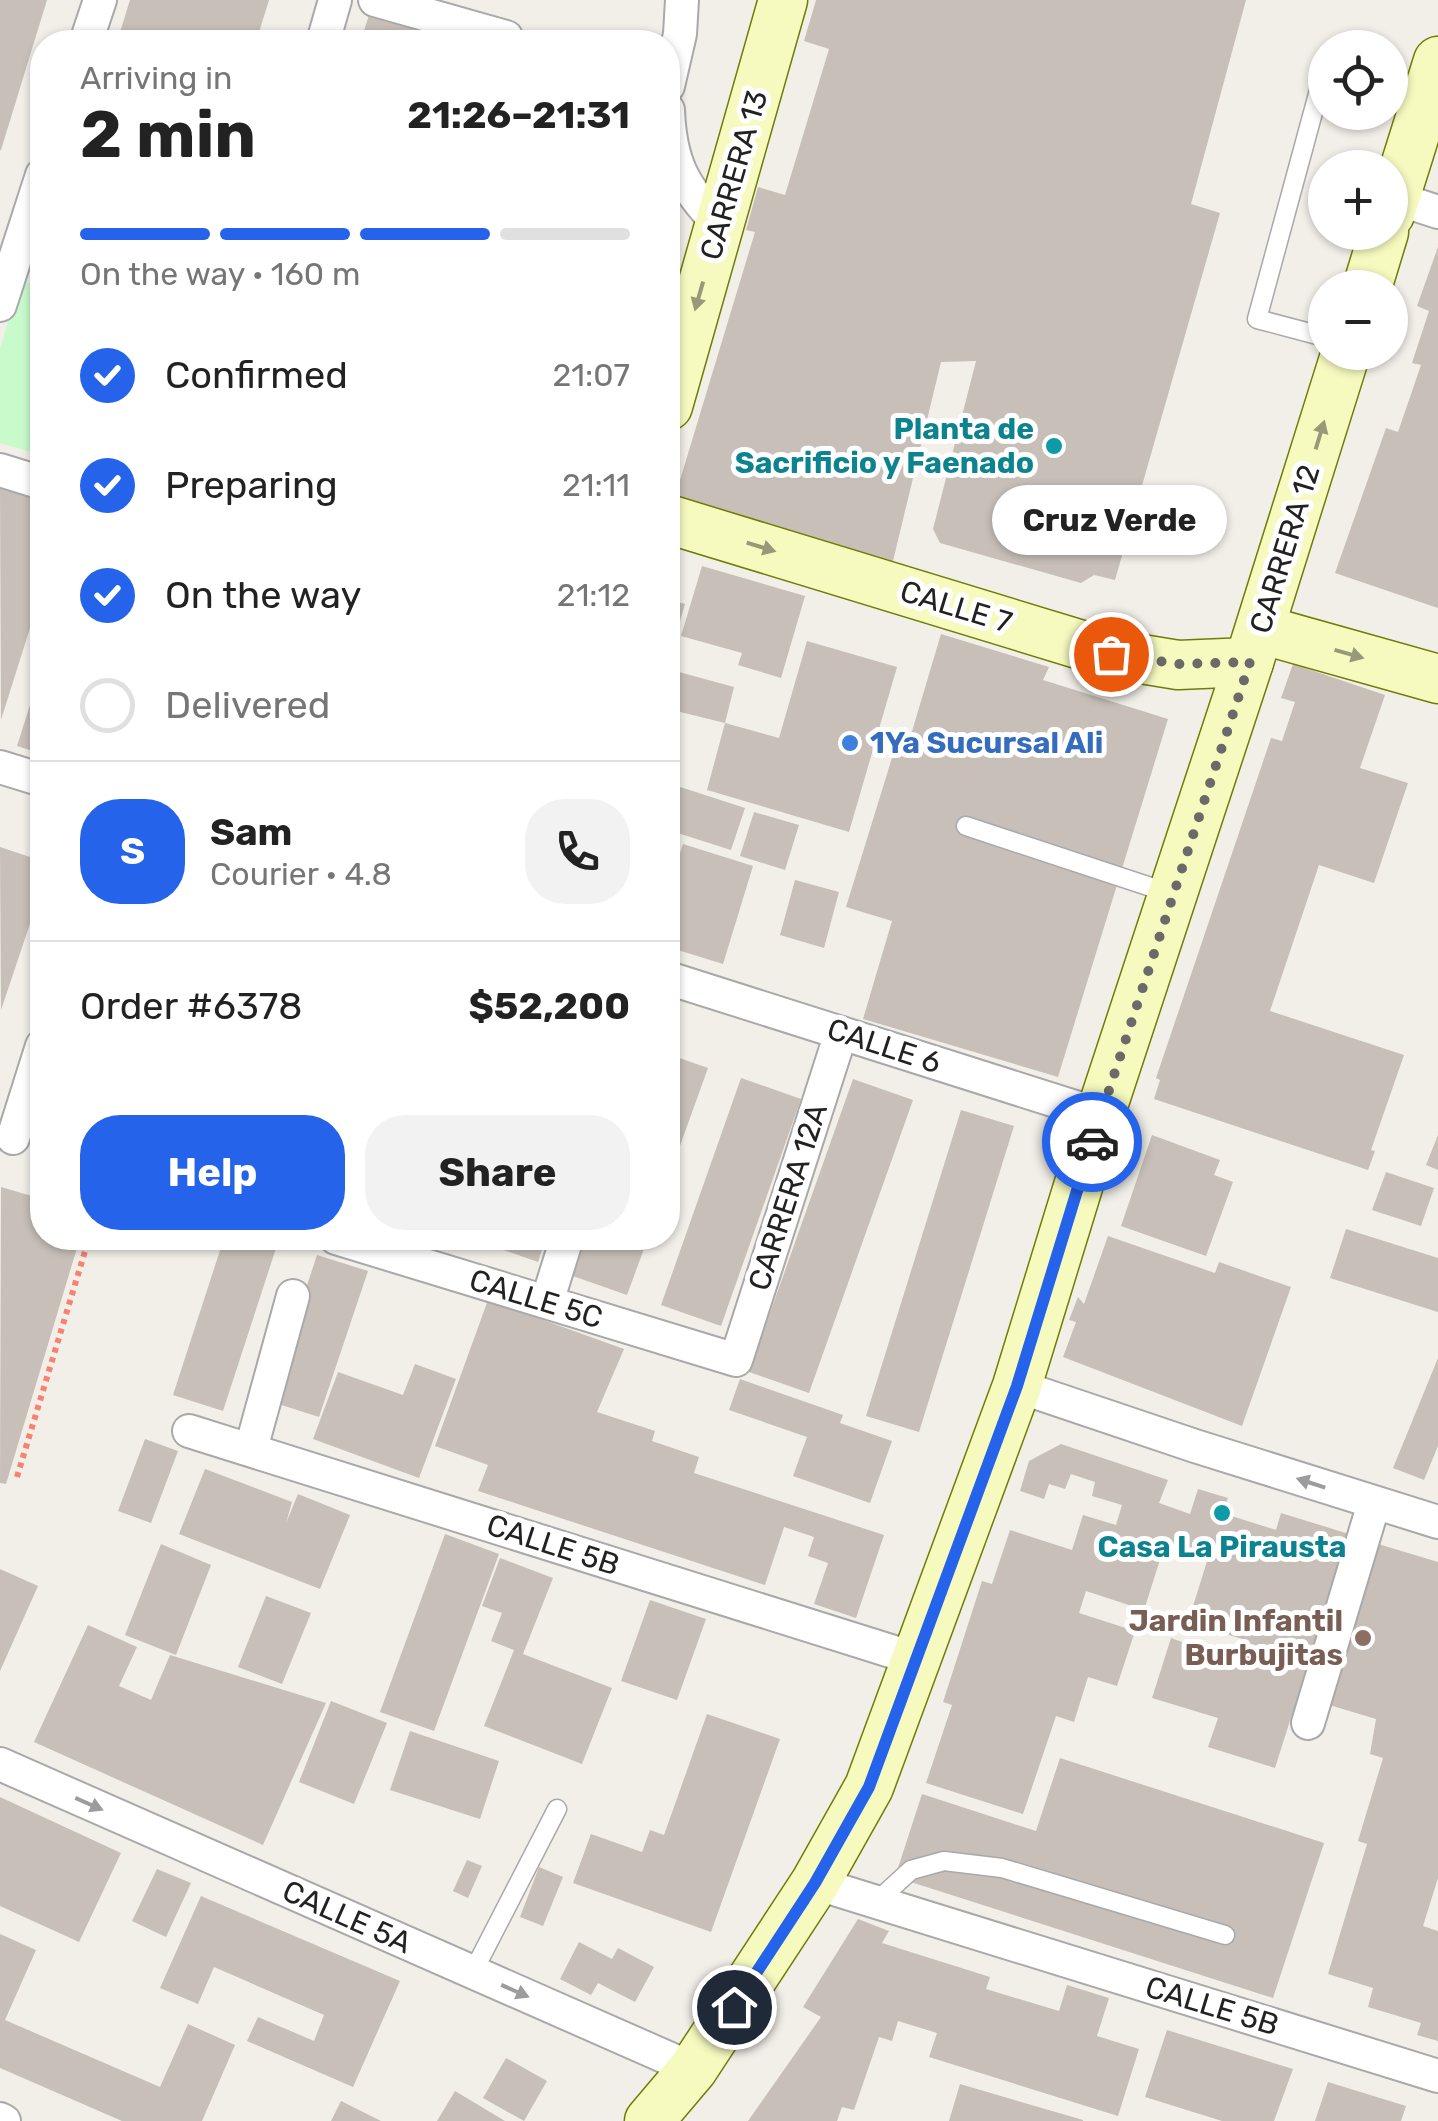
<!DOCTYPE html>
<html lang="en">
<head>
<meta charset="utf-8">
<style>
  body { margin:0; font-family:Rubik,sans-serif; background:#f2f2f2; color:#222; height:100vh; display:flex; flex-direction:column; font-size:38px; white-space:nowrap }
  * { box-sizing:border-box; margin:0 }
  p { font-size:32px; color:#767676 }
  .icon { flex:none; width:55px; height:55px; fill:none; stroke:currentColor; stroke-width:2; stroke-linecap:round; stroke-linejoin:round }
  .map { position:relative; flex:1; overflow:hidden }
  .details { position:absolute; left:30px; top:30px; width:650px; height:1220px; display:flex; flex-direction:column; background:#fff; border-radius:40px; box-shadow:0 2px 8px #0004 }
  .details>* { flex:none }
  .controls { position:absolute; left:1308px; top:30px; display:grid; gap:20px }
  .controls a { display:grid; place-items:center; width:100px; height:100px; border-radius:50%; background:#fff; box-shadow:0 2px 8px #0004; font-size:50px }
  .pin { position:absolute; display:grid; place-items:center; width:85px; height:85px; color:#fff; margin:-42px; border:5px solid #fff; border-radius:50%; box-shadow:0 2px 10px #0007 }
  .courier { position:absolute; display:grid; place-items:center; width:100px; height:100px; margin:-50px; border:8px solid #2563eb; border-radius:50%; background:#fff; color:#222; box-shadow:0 2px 12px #0007 }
  .bubble { position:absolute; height:70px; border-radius:35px; background:#fff; box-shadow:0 2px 8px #0004; font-size:32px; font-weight:700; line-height:70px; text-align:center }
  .summary em { font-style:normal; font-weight:700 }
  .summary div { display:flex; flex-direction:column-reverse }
  .summary { display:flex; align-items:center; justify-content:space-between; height:170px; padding:0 50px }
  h1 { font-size:65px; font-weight:700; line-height:75px }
  .bar { display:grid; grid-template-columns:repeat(4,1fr); gap:15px 10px; align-content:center; height:120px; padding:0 50px }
  .bar i { height:12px; border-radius:8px; background:#e0e0e0 }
  .bar .current { background:#2563eb }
  .bar p { grid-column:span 4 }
  .line { display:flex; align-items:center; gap:25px; padding:0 50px; border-top:2px solid #e0e0e0 }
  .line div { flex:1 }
  .round { display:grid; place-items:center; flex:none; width:105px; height:105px; border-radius:40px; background:#f2f2f2 }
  ol { padding:0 50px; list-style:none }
  li { display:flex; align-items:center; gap:30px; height:110px }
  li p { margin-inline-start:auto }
  li .icon { padding:10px; border-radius:50%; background:#2563eb; color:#fff; stroke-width:4 }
  li:last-child { color:#767676 }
  li i { width:55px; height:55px; border:5px solid #e0e0e0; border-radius:50% }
  .action { display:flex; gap:20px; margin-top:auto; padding:20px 50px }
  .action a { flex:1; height:115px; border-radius:40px; background:#2563eb; color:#fff; font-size:40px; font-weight:700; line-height:115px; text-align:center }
  .action a+a { background:#f2f2f2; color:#222 }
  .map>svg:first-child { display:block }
  .park { fill:#c8facc }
  .building { fill:#c7bfb8 }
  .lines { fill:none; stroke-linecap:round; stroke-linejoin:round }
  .lane-casing { stroke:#a9a9a9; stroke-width:21 }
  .street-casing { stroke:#a9a9a9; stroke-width:36 }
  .secondary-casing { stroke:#707d05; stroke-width:51 }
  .path { stroke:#fa8072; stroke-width:6; stroke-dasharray:5 5; stroke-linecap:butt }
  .lane { stroke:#fff; stroke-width:18 }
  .street { stroke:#fff; stroke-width:32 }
  .secondary { stroke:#f7fabf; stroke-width:48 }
  .oneway { fill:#979978 }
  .oneway2 { fill:#9c9c9c }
  .done { stroke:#6b6a68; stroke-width:10; stroke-dasharray:0 18 }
  .route { stroke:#2563eb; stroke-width:12 }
  .culture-dot { fill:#0f9aa8; stroke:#fff; stroke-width:4 }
  .shop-dot { fill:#3f7fe0; stroke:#fff; stroke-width:4 }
  .education-dot { fill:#8d6e63; stroke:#fff; stroke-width:4 }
  .labels { text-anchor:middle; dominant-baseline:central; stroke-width:10; stroke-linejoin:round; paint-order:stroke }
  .street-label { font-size:30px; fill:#222; stroke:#fff }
  .culture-label { font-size:30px; font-weight:bold; fill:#0d838f; stroke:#fff; text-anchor:end }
  .shop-label { font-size:30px; font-weight:bold; fill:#366cbe; stroke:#fff; text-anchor:start }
  .education-label { font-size:30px; font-weight:bold; fill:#785e54; stroke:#fff; text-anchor:end }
</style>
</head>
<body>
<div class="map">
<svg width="1438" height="2121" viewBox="0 0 1438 2121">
  <rect width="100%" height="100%" fill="#f2efe9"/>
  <polygon class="park" points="20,281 42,287 42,455 0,443 0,349"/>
  <g class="building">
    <polygon points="0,0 47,0 1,150 0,150"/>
    <polygon points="130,0 269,0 256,42 117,42"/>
    <polygon points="816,0 1246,0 1191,204 1220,213 1115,580 1094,575 1081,583 940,543 933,529 976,361 941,362 893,561 674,500 755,232 746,230 758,187 785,195 829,49 804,41"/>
    <polygon points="370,12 473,42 336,42 338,34 361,40"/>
    <polygon points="1438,247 1438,608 1335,573 1386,428 1398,432 1421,365 1412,363 1429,311 1417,306"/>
    <polygon points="0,485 42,499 42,590 1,720"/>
    <polygon points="702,566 805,596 781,678 738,665 742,653 681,636"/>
    <polygon points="668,599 685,604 672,648 668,647"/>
    <polygon points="941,634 1049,667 1043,680 1168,719 1058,1077 863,1019 892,921 846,907 899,735 910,738"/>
    <polygon points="807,641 897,667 849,832 707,790 725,723 779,738"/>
    <polygon points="1293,664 1385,695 1360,768 1408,783 1374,883 1319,865 1270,1011 1404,1055 1371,1150 1375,1151 1368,1170 1154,1099 1160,1080 1156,1078 1271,738 1282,741 1295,702 1281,698"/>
    <polygon points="42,667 42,754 17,746"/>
    <polygon points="668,669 734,687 725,723 668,709"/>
    <polygon points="668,783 745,808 731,850 668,830"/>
    <polygon points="754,812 799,825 785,870 740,856"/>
    <polygon points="683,844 753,866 723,964 668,947 668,890"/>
    <polygon points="0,847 42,861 42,888 1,1010"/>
    <polygon points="795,880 839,892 824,948 780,935"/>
    <polygon points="668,1054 708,1068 668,1179"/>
    <polygon points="741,1078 801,1099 721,1326 661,1305"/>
    <polygon points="853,1079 913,1100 809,1393 749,1372"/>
    <polygon points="961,1110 1014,1126 919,1432 866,1416"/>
    <polygon points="1152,1135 1220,1160 1214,1175 1233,1182 1206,1256 1121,1226"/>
    <polygon points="1438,1135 1438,1170 1426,1165"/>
    <polygon points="1386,1172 1434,1188 1421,1226 1372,1210"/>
    <polygon points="1,1187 42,1199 42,1238 80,1238 6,1484 0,1483"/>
    <polygon points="1346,1229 1438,1258 1438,1312 1330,1278"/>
    <polygon points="1108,1236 1215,1273 1219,1262 1291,1287 1242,1426 1063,1357 1076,1322 1069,1320 1078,1297 1084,1304"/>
    <polygon points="224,1238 279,1239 223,1411 173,1395"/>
    <polygon points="480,1238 546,1238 538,1262 478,1241"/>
    <polygon points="581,1238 648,1238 627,1295 567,1274"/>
    <polygon points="317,1255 368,1271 319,1417 269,1401"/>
    <polygon points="488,1300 624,1349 597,1412 655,1431 652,1441 699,1457 694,1473 884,1535 856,1618 814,1604 828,1563 808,1556 814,1537 784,1527 765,1585 478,1491 488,1465 435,1446"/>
    <polygon points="1438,1358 1438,1446 1424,1480 1393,1468"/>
    <polygon points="415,1364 456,1379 419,1478 313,1439 338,1372 403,1395"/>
    <polygon points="740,1379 843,1415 840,1423 892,1441 870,1503 793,1476 807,1437 729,1410"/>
    <polygon points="145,1439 178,1451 151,1523 118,1511"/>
    <polygon points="1061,1444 1168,1480 1159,1503 1190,1514 1198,1489 1228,1498 1222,1513 1276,1530 1281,1513 1349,1534 1275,1768 1208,1747 1218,1718 1152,1698 1171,1638 1234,1661 1242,1639 1188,1622 1209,1555 1166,1541 1144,1610 1086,1591 1079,1613 1135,1631 1117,1686 1088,1677 1074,1722 1056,1716 1023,1814 926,1783 952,1705 943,1702 982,1581 992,1584 1010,1530 1072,1550 1083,1515 1116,1525 1122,1505 1092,1496 1095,1482 1071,1474 1065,1489 1049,1484 1044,1499 1020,1491 1029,1461"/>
    <polygon points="205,1469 292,1502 286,1523 298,1494 350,1515 320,1589 179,1534"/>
    <polygon points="445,1534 499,1554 434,1731 380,1712"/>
    <polygon points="1375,1543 1438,1562 1438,1878 1423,1926 1438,1931 1438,2041 1417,2035 1421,2023 1368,2007 1373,1988 1328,1974 1367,1844 1358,1841 1383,1758 1370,1754 1376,1719 1326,1704"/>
    <polygon points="161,1544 211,1565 176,1655 125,1635"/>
    <polygon points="500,1558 553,1578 523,1654 612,1688 582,1764 484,1726 514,1650 491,1641 502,1613 482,1606"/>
    <polygon points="0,1569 38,1586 0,1671"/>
    <polygon points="266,1596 311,1613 282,1684 238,1667"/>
    <polygon points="650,1600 706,1619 677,1700 621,1681"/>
    <polygon points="88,1625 137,1647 119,1686 151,1700 170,1655 326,1703 263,1845 34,1742"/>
    <polygon points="331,1701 387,1723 354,1804 299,1782"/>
    <polygon points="707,1714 780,1739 711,1932 573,1883 591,1834 642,1852 650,1830 664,1835"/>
    <polygon points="410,1731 499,1761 480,1819 390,1790"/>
    <polygon points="1060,1758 1324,1843 1273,1998 895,1877 922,1794 1036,1831"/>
    <polygon points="0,1797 121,1853 79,1942 0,1906"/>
    <polygon points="467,1860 482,1866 468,1898 453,1891"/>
    <polygon points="539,1867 563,1877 543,1926 520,1917"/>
    <polygon points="157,1869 191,1883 166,1937 132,1921"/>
    <polygon points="201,1896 400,1981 353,2087 247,2041 258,2017 314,2041 324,2015 214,1967 198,2004 160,1988"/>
    <polygon points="858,1919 889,1931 882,1943 990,1977 986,1989 1059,2011 1067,1985 1109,1998 1097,2036 1139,2049 1118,2116 929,2057 937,2033 898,2021 892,2041 879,2037 854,2110 842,2107 837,2121 748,2121 821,2017 803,2007"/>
    <polygon points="0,1934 36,1950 5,2020 160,2087 188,2024 235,2045 202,2121 122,2121 0,2068"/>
    <polygon points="579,1942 612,1959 618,1948 654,1967 635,2002 598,1983 591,1995 560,1979"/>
    <polygon points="1167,2030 1293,2069 1274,2121 1222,2121 1145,2097"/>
    <polygon points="506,2058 547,2081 524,2121 483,2098"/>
    <polygon points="1328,2082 1406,2106 1401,2121 1315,2121"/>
    <polygon points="960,2084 1083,2120 1083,2121 949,2121"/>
    <polygon points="455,2091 505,2121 437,2121"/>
    <polygon points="341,2101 381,2121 331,2121"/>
  </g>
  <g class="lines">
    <g class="lane-casing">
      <g id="lane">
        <polyline points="1321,83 1257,319 1325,337"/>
        <polyline points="966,826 1169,893"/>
        <polyline points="875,1903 911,1870 944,1861 1002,1868 1225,1935"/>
        <polyline points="473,1972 557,1809"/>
      </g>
    </g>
    <g class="street-casing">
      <g id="street">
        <polyline points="375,0 506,37 507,42"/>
        <polyline points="86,42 100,0"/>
        <polyline points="323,42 335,0"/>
        <polyline points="668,86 680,34 682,0"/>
        <path d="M668,110C670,162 683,187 720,225"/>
        <polyline points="1395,198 1438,212"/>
        <polyline points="0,305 42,175"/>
        <polyline points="0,470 42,483"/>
        <polyline points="0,767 42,780"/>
        <polyline points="668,978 1100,1115"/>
        <polyline points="13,1138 42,1046"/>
        <polyline points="336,1238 736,1360 841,1033"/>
        <polyline points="547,1302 567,1238"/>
        <polyline points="1017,1386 1195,1446 1438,1522"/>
        <polyline points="189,1431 916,1659"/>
        <polyline points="251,1449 293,1296"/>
        <polyline points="1308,1723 1374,1503"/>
        <polyline points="0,1764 693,2069"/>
        <polyline points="815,1883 1438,2076"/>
        <polyline points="0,2119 4,2121"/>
      </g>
    </g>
    <g class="secondary-casing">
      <g id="secondary">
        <polyline points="1390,214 1438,61"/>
        <polyline points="1367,288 1384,232"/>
        <polyline points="668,406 783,0"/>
        <polyline points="668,519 1111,654 1178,665 1249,662"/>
        <polyline points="1260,629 1438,679"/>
        <polyline points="649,2121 693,2069 815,1883 869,1787 1017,1386 1100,1115 1249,662 1346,352"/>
      </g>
    </g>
    <polyline class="path" points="17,1477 89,1238"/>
    <use href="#lane" class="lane"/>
    <use href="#street" class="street"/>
    <use href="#secondary" class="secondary"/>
  </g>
  <defs><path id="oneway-solid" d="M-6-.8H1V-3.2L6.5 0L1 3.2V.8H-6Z" transform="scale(2.5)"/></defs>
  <g class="oneway">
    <use href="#oneway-solid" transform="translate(699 296) rotate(106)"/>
    <use href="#oneway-solid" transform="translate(1320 435) rotate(-73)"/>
    <use href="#oneway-solid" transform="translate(761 547) rotate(17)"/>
    <use href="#oneway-solid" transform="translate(1349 654) rotate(16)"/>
  </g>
  <g class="oneway2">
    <use href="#oneway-solid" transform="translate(1311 1483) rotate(-162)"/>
    <use href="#oneway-solid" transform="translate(89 1804) rotate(24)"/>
    <use href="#oneway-solid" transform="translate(515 1991) rotate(24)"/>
  </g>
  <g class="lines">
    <polyline class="done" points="1092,1142 1250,662 1178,664 1111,654"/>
    <polyline class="route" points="734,2007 815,1883 869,1787 1017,1386 1092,1142"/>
  </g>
  <g class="culture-dot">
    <circle cx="1054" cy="446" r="10"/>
    <circle cx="1222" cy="1513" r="10"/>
  </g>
  <circle class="shop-dot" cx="850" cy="743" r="10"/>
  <circle class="education-dot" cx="1363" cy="1638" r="10"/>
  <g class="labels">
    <g class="street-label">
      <text transform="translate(734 175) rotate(-74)">CARRERA 13</text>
      <text transform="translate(1285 549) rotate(-73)">CARRERA 12</text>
      <text transform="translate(956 607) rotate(17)">CALLE 7</text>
      <text transform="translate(884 1046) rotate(18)">CALLE 6</text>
      <text transform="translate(788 1197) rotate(-72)">CARRERA 12A</text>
      <text transform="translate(536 1299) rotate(17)">CALLE 5C</text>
      <text transform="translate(553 1545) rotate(18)">CALLE 5B</text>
      <text transform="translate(347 1917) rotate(24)">CALLE 5A</text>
      <text transform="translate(1212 2006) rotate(17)">CALLE 5B</text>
    </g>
    <g class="culture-label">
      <text x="1034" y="429">Planta de<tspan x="1034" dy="34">Sacrificio y Faenado</tspan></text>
      <text x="1222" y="1547" text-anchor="middle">Casa La Pirausta</text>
    </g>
    <g class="shop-label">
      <text x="870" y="743">1Ya Sucursal Ali</text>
    </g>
    <g class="education-label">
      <text x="1343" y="1621">Jardin Infantil<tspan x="1343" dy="34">Burbujitas</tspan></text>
    </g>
  </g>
</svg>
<div class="controls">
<a><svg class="icon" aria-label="locate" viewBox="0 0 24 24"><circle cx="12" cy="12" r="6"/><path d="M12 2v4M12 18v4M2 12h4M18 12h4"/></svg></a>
<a>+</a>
<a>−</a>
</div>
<div class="pin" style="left:1111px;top:654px;background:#ea580c"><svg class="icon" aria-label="bag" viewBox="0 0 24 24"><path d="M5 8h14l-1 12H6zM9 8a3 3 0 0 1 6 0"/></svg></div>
<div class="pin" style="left:734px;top:2007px;background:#1f2937"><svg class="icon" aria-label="home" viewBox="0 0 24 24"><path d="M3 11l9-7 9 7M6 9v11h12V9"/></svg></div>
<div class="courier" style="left:1092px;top:1142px"><svg class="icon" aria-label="car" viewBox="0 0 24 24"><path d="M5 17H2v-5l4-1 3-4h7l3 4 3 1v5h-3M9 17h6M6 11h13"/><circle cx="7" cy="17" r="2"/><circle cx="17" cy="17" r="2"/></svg></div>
<div class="bubble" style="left:992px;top:485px;width:235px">Cruz Verde</div>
<section class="details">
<div class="summary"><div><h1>2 min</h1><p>Arriving in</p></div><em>21:26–21:31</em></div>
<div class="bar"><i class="current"></i><i class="current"></i><i class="current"></i><i></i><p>On the way · 160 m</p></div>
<ol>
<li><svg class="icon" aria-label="check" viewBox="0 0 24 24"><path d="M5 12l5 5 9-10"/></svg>Confirmed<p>21:07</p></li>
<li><svg class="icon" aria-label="check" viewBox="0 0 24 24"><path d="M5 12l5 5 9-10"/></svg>Preparing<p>21:11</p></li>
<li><svg class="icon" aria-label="check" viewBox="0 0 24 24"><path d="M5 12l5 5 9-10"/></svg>On the way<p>21:12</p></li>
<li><i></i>Delivered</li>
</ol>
<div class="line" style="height:180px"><b class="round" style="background:#2563eb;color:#fff">S</b><div><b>Sam</b><p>Courier · 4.8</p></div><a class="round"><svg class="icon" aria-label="phone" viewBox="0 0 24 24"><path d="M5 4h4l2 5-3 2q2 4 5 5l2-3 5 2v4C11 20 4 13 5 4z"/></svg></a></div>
<div class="line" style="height:130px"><div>Order #6378</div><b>$52,200</b></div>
<div class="action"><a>Help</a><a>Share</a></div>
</section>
</div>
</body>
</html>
